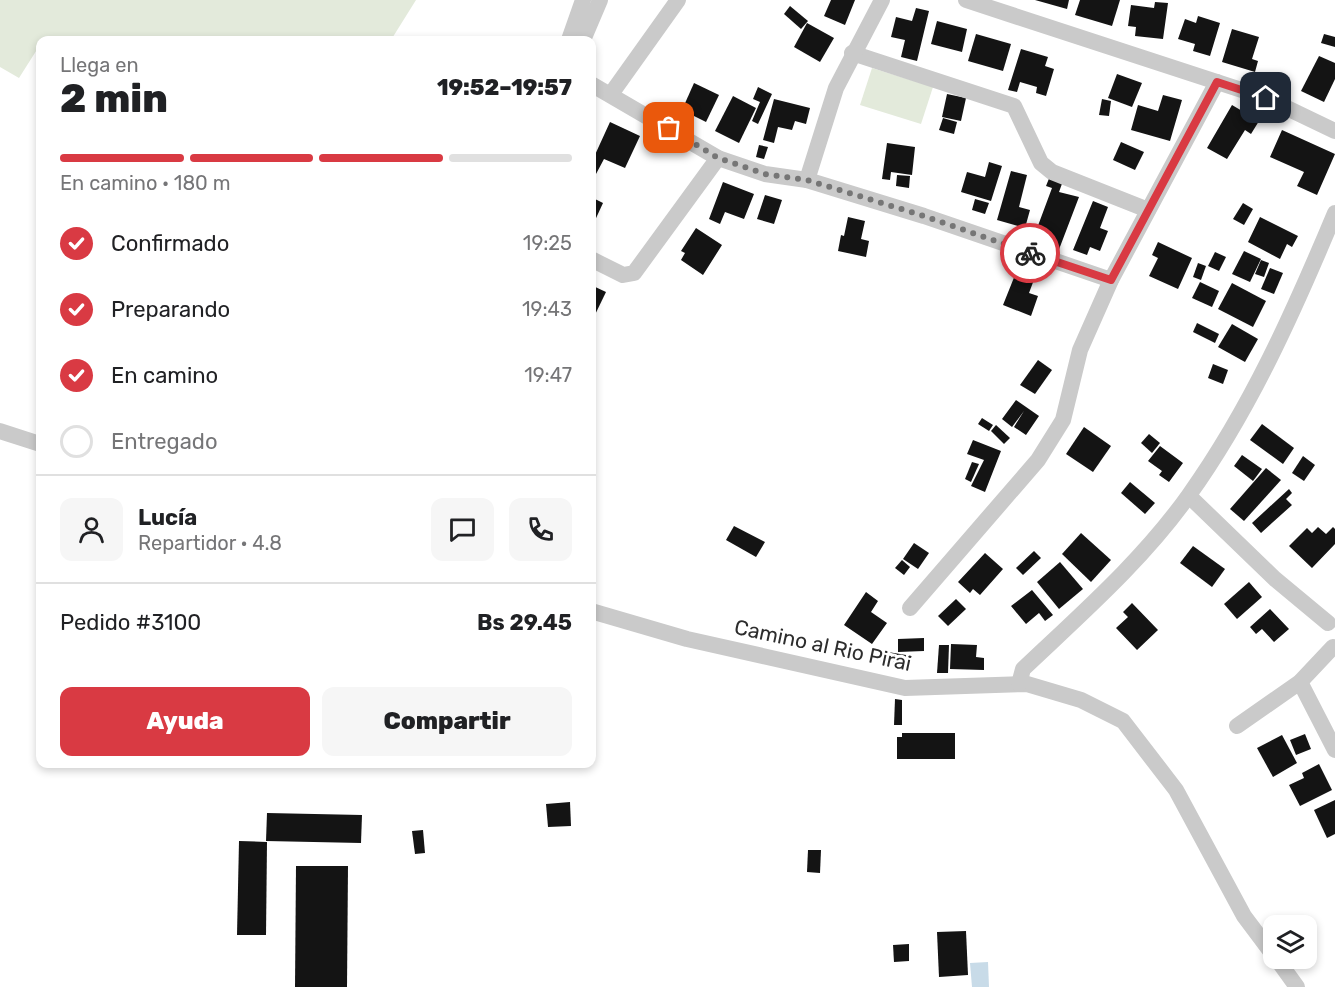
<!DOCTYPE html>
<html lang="es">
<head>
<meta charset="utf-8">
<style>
  body { margin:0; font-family:Rubik,sans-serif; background:#f6f6f6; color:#202124; height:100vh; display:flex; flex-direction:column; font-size:22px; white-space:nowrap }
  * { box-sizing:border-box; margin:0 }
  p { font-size:20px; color:#757577 }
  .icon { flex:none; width:33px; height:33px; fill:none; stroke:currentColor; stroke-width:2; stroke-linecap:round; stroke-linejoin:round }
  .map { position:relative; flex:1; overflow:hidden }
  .details { position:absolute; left:36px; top:36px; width:560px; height:732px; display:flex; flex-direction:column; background:#fff; border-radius:12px; box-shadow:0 3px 9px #0003 }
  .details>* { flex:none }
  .buttons { position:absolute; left:1263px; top:915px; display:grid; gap:12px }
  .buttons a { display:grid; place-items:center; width:54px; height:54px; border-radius:12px; background:#fff; box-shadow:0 3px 9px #0003; font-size:30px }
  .pin { position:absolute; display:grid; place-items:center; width:51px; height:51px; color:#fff; margin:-26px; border-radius:12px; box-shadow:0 3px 9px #0006 }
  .courier { position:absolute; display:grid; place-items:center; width:60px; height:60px; margin:-30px; border:4px solid #d93a43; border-radius:50%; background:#fff; color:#222; box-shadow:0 2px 8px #0007 }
  .summary em { font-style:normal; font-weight:800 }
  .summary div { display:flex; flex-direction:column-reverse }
  .summary { display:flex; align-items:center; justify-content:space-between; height:102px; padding:0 24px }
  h1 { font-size:39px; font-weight:800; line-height:45px }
  .bar { display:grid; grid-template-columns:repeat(4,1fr); gap:9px 6px; align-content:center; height:72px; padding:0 24px }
  .bar i { height:8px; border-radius:4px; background:#e0e0e0 }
  .bar .on { background:#d93a43 }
  .bar p { grid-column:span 4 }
  .line { display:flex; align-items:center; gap:15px; padding:0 24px; border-top:2px solid #e0e0e0 }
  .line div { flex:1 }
  .round { display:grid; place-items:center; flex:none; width:63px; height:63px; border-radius:12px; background:#f6f6f6 }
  ol { padding:0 24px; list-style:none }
  li { display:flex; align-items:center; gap:18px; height:66px }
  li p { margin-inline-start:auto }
  li .icon { padding:6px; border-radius:50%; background:#d93a43; color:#fff; stroke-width:4 }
  li:last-child { color:#757577 }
  li i { width:33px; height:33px; border:3px solid #e0e0e0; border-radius:50% }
  .primary-button { display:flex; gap:12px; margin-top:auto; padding:12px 24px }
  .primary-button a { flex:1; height:69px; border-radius:12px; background:#d93a43; color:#fff; font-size:24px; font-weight:800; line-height:69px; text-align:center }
  .primary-button a+a { background:#f6f6f6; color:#202124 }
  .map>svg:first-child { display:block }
  .green { fill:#e3eadb }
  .water { fill:#c8dbe8 }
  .building { fill:#141414 }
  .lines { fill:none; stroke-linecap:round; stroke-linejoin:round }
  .street { stroke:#cacaca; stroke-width:16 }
  .done { stroke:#767676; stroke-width:6; stroke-dasharray:0 10.8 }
  .route { stroke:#d93a43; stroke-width:8 }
  .labels { text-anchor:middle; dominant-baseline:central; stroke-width:6; stroke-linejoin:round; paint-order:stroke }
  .street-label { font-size:21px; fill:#2d2d2d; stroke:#fff }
</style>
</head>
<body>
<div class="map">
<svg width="1335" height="987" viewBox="0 0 1335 987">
  <rect width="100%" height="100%" fill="#fff"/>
  <g class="green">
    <polygon points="0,0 416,0 391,40 40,40 40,49 38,48 19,78 0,67"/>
    <polygon points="872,68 933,87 921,124 860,105"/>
  </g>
  <polygon class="water" points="988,962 989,987 972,987 970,963"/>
  <g class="building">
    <polygon points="831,0 855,0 845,25 824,16"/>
    <polygon points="1035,0 1069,0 1067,9"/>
    <polygon points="1080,0 1120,0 1112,26 1075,15"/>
    <polygon points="1155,2 1168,3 1163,39 1135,36 1136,27 1128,26 1131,5 1154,8"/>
    <polygon points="790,6 808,21 801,29 784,14"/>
    <polygon points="916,8 929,11 917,61 901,57 905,40 891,37 896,17 912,21"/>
    <polygon points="1198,16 1220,23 1210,56 1193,51 1195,44 1178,39 1185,19 1196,23"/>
    <polygon points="937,21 967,29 962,52 931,44"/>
    <polygon points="807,23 834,38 820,62 794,47"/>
    <polygon points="1232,29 1259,37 1252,59 1258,61 1255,72 1222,62"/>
    <polygon points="976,34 1011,44 1003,71 968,61"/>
    <polygon points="1324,34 1335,37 1335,47 1321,43"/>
    <polygon points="1021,49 1048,57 1045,66 1054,69 1046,96 1036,93 1037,87 1020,82 1017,92 1008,90"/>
    <polygon points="1319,56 1335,63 1335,79 1324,102 1301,91"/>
    <polygon points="1117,74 1142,83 1132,107 1108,98"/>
    <polygon points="694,83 719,95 706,122 682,110"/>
    <polygon points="758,87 772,94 758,124 752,121 760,102 753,99"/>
    <polygon points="947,94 966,98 961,121 942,117"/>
    <polygon points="1163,95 1182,100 1170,141 1131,130 1138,105 1158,111"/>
    <polygon points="733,96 756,108 739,143 715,131"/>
    <polygon points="774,99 810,108 806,124 795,121 792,130 778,127 774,143 763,140"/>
    <polygon points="1102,99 1111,101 1109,116 1099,115"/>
    <polygon points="1232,105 1259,121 1251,134 1245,130 1227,159 1207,148"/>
    <polygon points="943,118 957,122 954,134 939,130"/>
    <polygon points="610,122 640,136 625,168 604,159 596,174 591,171 591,155 594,157"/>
    <polygon points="1282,130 1335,154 1317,195 1297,186 1304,172 1270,157"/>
    <polygon points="1121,142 1144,152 1135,170 1113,160"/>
    <polygon points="887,143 915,147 912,175 891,172 890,180 882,179"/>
    <polygon points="759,145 768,147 764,159 756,157"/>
    <polygon points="989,162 1002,166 991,201 961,192 967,172 985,177"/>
    <polygon points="1011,171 1027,175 1019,207 1030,210 1025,228 997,220"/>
    <polygon points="897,175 910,176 909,188 896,186"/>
    <polygon points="1050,176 1063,181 1059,192 1079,197 1058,252 1046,248 1051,236 1036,231 1052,188 1046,186"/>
    <polygon points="723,182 754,194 744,219 725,212 720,224 709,219"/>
    <polygon points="765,195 782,200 774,224 757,219"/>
    <polygon points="591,197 603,203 591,229"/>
    <polygon points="975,199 989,203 985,214 972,210"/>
    <polygon points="1093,201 1108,207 1100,228 1108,231 1100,251 1090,247 1087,255 1073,250"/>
    <polygon points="1243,203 1253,209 1244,225 1233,219"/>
    <polygon points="848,217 865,221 861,239 869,241 866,257 838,251 841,235 844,236"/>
    <polygon points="1260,217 1298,236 1292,247 1287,244 1280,259 1248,242"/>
    <polygon points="696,228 722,245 703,275 681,260 685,253 681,251"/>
    <polygon points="1158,242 1192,258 1178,289 1149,276 1158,258 1152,255"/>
    <polygon points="1244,251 1261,259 1250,282 1232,274"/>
    <polygon points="1215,252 1226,257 1219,271 1208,266"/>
    <polygon points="1261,260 1269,263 1264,277 1255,274"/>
    <polygon points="1198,263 1206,266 1201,280 1193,277"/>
    <polygon points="1270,268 1283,273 1274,294 1261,289"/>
    <polygon points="1017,270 1035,277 1029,293 1038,296 1031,316 1003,305"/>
    <polygon points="1200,282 1219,291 1212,307 1192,298"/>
    <polygon points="1232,283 1266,301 1253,327 1218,309"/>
    <polygon points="591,285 606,292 591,323"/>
    <polygon points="1197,323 1219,334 1215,343 1193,332"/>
    <polygon points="1232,324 1258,339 1245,362 1218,347"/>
    <polygon points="1038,360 1052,370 1035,394 1020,385"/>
    <polygon points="1213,364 1228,370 1223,384 1208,378"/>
    <polygon points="1016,400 1039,416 1026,435 1014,427 1024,411 1012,427 1002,419"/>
    <polygon points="982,418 993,425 989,431 978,424"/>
    <polygon points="1262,424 1294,448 1283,464 1250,440"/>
    <polygon points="996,425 1010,438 1004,444 991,431"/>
    <polygon points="1084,427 1111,446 1093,472 1066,454"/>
    <polygon points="1149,434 1160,443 1152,453 1141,443"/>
    <polygon points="973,440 1001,451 985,492 971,486 984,460 967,454"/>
    <polygon points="1160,446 1183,463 1169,482 1159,475 1162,471 1148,461"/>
    <polygon points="1242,455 1262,469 1253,481 1234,466"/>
    <polygon points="1303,456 1315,465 1304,481 1292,473"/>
    <polygon points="972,462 979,464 971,482 965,479"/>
    <polygon points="1266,468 1281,480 1244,521 1230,509"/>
    <polygon points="1130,482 1155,503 1145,514 1121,493"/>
    <polygon points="1289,489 1292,493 1286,499 1292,505 1261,533 1252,523"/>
    <polygon points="734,526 765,542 756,557 726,540"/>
    <polygon points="1318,527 1326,534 1333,527 1335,529 1335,544 1312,568 1289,546 1307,528 1312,533"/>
    <polygon points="1081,533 1111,560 1091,582 1062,554"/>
    <polygon points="914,543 929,553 918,569 903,559"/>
    <polygon points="1193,546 1225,569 1212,587 1180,563"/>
    <polygon points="1034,551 1041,558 1023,575 1016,568"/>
    <polygon points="985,553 1003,569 980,595 973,589 970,593 958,582"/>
    <polygon points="902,560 910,567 904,575 895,568"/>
    <polygon points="1060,562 1083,589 1059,609 1037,582"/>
    <polygon points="1249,582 1262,597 1237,619 1224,604"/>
    <polygon points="1032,590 1053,615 1045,621 1039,613 1026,624 1011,606"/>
    <polygon points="866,592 878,601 871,612 887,623 872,644 844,625"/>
    <polygon points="956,599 966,609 948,626 938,616"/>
    <polygon points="1132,603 1158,630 1137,650 1116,628 1128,617 1123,612"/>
    <polygon points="1270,609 1289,629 1274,642 1262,629 1256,634 1250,627"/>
    <polygon points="924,638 924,651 898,652 898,639"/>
    <polygon points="951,644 977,645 976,657 984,658 984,670 950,669"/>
    <polygon points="939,645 949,645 948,673 937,673"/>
    <polygon points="882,651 912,656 910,667 880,662"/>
    <polygon points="895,699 902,700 902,725 894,725"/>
    <polygon points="902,733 955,733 955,759 897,759 897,737 902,737"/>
    <polygon points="1305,734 1311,749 1296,755 1290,740"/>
    <polygon points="1282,735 1297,763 1273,777 1257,748"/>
    <polygon points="1319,764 1332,790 1300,806 1289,785 1304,778 1302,773"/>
    <polygon points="1335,800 1335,834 1327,838 1314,810"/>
    <polygon points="570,802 571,826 548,827 546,804"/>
    <polygon points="267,813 362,815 361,843 266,841"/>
    <polygon points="423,830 425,853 415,854 412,831"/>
    <polygon points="239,841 267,842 266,935 237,935"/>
    <polygon points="808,850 821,850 820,873 807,872"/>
    <polygon points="296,866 348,866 347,987 295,987"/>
    <polygon points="966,931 968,975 939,977 937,932"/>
    <polygon points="909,944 909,961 894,962 893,945"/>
  </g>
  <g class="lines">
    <g class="street">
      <polyline points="966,0 1266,98 1335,131"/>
      <polyline points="569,40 583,0"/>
      <polyline points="583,40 600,0"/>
      <polyline points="852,53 1014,106 1041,163 1052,172 1148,210"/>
      <polyline points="591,84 718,158 765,174 807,180 924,216 1111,280"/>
      <polyline points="611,94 678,0"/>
      <polyline points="807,180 836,88 882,0"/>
      <polyline points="591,259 623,275 634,273 718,158"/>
      <polyline points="0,431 40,444"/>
      <polyline points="1189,496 1275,579 1328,623"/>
      <polyline points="910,608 1038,460 1063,420 1080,350 1111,280 1217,82"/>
      <polyline points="591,611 687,639 905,688 1027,684 1081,700 1123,721 1176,790 1244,916 1274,956"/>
      <polyline points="1300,682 1335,750"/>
      <path d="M1019,684L1023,669C1081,614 1143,560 1189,495C1251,408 1294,311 1335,213"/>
      <polyline points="1237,726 1300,682 1333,647"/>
      <polyline points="1276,958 1297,987"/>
    </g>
  </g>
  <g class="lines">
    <polyline class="done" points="669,128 718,158 765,174 807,180 924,216 1030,253"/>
    <polyline class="route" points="1030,253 1111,280 1217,82 1266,98"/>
  </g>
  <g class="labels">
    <g class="street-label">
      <text transform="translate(823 645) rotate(12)">Camino al Rio Pirai</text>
    </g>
  </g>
</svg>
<div class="buttons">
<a><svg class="icon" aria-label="layers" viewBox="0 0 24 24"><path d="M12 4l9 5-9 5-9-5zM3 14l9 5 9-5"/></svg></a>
</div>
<div class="pin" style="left:669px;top:128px;background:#ea580c"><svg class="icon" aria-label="bag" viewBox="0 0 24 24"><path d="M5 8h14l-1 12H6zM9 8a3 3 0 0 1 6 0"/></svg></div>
<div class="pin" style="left:1266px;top:98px;background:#1f2937"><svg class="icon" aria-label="home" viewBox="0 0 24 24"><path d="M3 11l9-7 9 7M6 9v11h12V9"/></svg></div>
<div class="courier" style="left:1030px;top:253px"><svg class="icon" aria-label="bike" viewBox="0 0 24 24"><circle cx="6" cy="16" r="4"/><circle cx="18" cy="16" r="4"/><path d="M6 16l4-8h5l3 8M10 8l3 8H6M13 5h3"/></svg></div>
<section class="details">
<div class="summary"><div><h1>2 min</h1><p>Llega en</p></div><em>19:52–19:57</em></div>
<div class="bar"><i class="on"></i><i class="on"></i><i class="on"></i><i></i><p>En camino · 180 m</p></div>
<ol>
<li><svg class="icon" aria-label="check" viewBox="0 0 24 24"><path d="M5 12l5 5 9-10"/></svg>Confirmado<p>19:25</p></li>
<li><svg class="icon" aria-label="check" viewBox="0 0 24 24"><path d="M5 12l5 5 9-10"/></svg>Preparando<p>19:43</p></li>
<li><svg class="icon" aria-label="check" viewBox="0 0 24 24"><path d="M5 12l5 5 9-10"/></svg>En camino<p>19:47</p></li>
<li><i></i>Entregado</li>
</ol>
<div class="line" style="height:108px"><a class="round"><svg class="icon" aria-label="person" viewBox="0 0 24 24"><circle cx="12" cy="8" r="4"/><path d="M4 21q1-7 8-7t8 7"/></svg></a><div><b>Lucía</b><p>Repartidor · 4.8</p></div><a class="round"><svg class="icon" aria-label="chat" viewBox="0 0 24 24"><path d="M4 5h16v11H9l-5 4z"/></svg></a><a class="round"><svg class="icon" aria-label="phone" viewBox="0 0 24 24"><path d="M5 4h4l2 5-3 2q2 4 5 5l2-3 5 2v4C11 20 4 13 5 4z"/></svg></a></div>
<div class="line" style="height:78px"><div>Pedido #3100</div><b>Bs 29.45</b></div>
<div class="primary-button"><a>Ayuda</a><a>Compartir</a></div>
</section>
</div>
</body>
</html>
